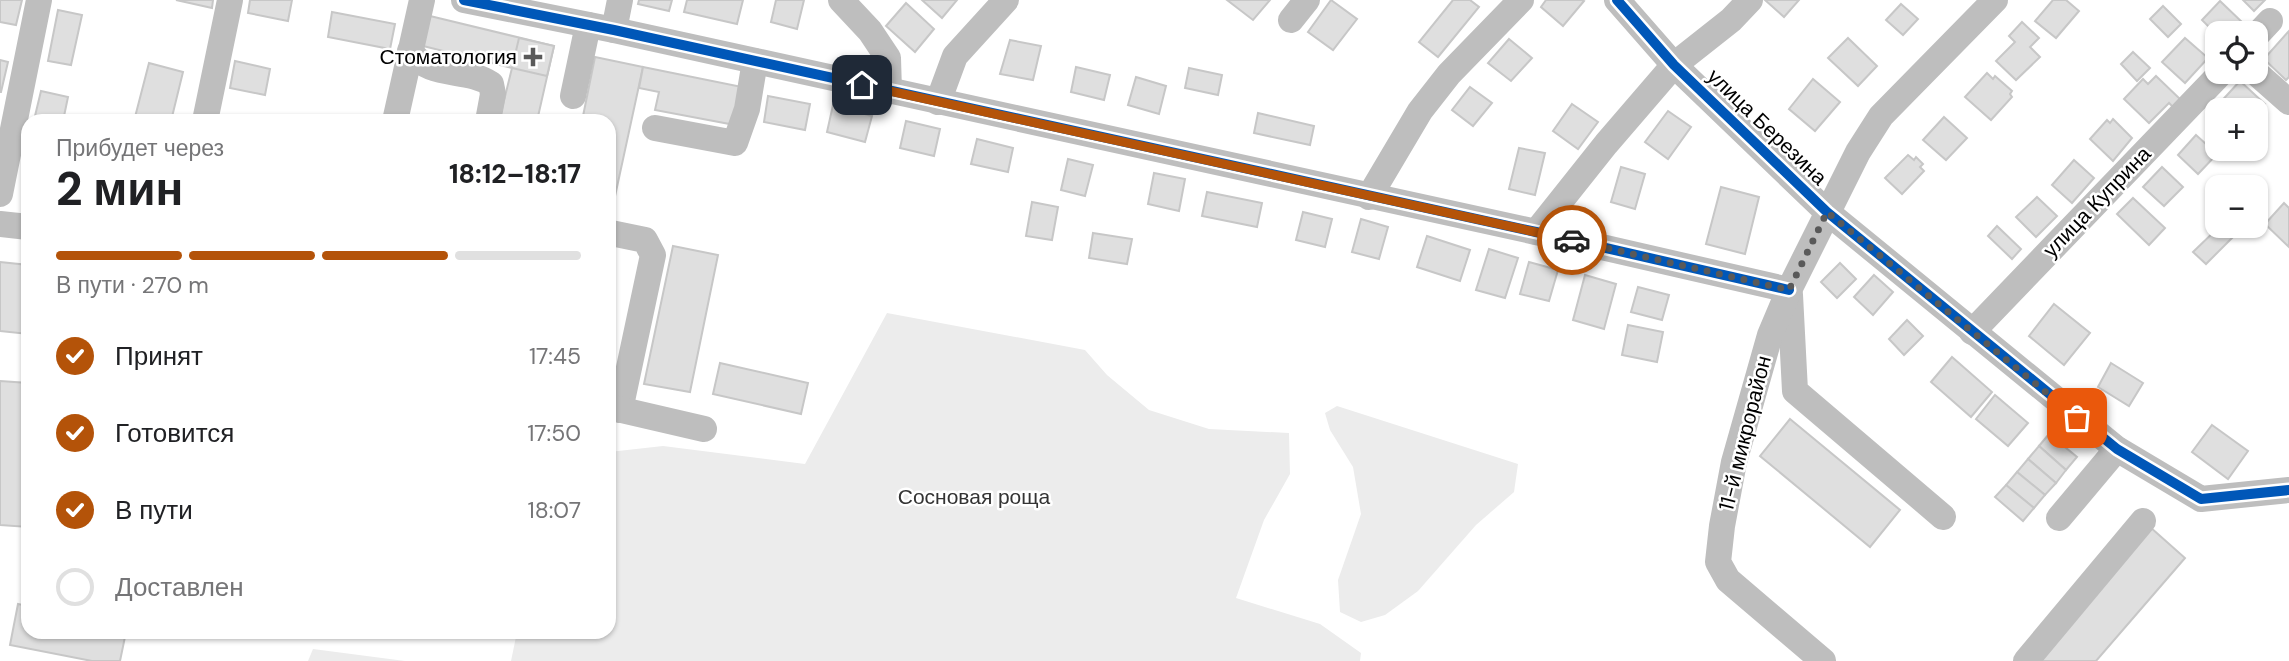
<!DOCTYPE html>
<html lang="ru">
<head>
<meta charset="utf-8">
<style>
  body { margin:0; font-family:"DM Sans",sans-serif; background:#f6f6f6; color:#202124; height:100vh; display:flex; flex-direction:column; font-size:26px; white-space:nowrap }
  * { box-sizing:border-box; margin:0 }
  p { font-size:23px; color:#757577 }
  .icon { flex:none; width:38px; height:38px; fill:none; stroke:currentColor; stroke-width:2; stroke-linecap:round; stroke-linejoin:round }
  .map { position:relative; flex:1; overflow:hidden }
  .panel { position:absolute; left:21px; top:114px; width:595px; height:525px; display:flex; flex-direction:column; background:#fff; border-radius:21px; box-shadow:0 2px 5px #0004 }
  .panel>* { flex:none }
  .tools { position:absolute; left:2205px; top:21px; display:grid; gap:14px }
  .tools a { display:grid; place-items:center; width:63px; height:63px; border-radius:14px; background:#fff; box-shadow:0 2px 5px #0004; font-size:35px }
  .pin { position:absolute; display:grid; place-items:center; width:60px; height:60px; color:#fff; margin:-30px; border-radius:14px; box-shadow:0 4px 10px #0006 }
  .courier { position:absolute; display:grid; place-items:center; width:70px; height:70px; margin:-35px; border:5px solid #b45309; border-radius:50%; background:#fff; color:#222; box-shadow:0 2px 9px #0007 }
  .head em { font-style:normal; font-weight:800 }
  .head div { display:flex; flex-direction:column-reverse }
  .head { display:flex; align-items:center; justify-content:space-between; height:119px; padding:0 35px }
  h1 { font-size:46px; font-weight:800; line-height:52px }
  .bar { display:grid; grid-template-columns:repeat(4,1fr); gap:10px 7px; align-content:center; height:84px; padding:0 35px }
  .bar i { height:9px; border-radius:5px; background:#e0e0e0 }
  .bar .selected { background:#b45309 }
  .bar p { grid-column:span 4 }
  ol { padding:0 35px; list-style:none }
  li { display:flex; align-items:center; gap:21px; height:77px }
  li p { margin-inline-start:auto }
  li .icon { padding:7px; border-radius:50%; background:#b45309; color:#fff; stroke-width:4 }
  li:last-child { color:#757577 }
  li i { width:38px; height:38px; border:4px solid #e0e0e0; border-radius:50% }
  .map>svg:first-child { display:block }
  .green { fill:#ececec }
  .building { fill:#dfdfdf; stroke:#c7c7c7; stroke-width:2 }
  .lines { fill:none; stroke-linecap:round; stroke-linejoin:round }
  .minor { stroke:#bebebe; stroke-width:26 }
  .cycleway-casing { stroke:#fff; stroke-width:15 }
  .cycleway { stroke:#0057b8; stroke-width:10 }
  .done { stroke:#595959; stroke-width:7; stroke-dasharray:0 12.6 }
  .route { stroke:#b45309; stroke-width:9 }
  .poi-dot { fill:#595959; stroke:#fff; stroke-width:2.5 }
  .labels { text-anchor:middle; dominant-baseline:central; stroke-width:5; stroke-linejoin:round; paint-order:stroke }
  .poi-label { font-size:21px; fill:#000; stroke:#fff; text-anchor:end }
  .street-label { font-size:21px; fill:#000; stroke:#fff }
  .park-label { font-size:21px; fill:#333; stroke:#fff }
</style>
</head>
<body>
<div class="map">
<svg width="2289" height="661" viewBox="0 0 2289 661">
  <rect width="100%" height="100%" fill="#fff"/>
  <g class="green">
    <polygon points="887,313 1085,350 1107,375 1149,410 1209,429 1289,433 1290,474 1264,520 1236,598 1320,624 1361,653 1360,661 511,661 517,632 609,632 609,452 663,446 805,464"/>
    <polygon points="1337,406 1518,464 1514,492 1476,525 1418,591 1385,615 1361,622 1340,612 1338,580 1361,514 1353,467 1330,430 1325,413"/>
    <polygon points="313,649 405,661 308,661"/>
  </g>
  <g class="building">
    <polygon points="0,0 22,0 16,25 0,22"/>
    <polygon points="176,0 213,0 212,8"/>
    <polygon points="250,0 292,0 288,21 248,13"/>
    <polygon points="639,0 672,0 669,11 638,4"/>
    <polygon points="687,0 743,0 737,24 684,12"/>
    <polygon points="776,0 804,0 797,29 771,22"/>
    <polygon points="922,0 957,0 942,18"/>
    <polygon points="1227,0 1270,0 1253,20"/>
    <polygon points="1331,0 1357,19 1333,50 1308,32"/>
    <polygon points="1453,0 1470,0 1479,7 1438,57 1419,42"/>
    <polygon points="1546,0 1582,0 1584,1 1563,26 1541,7"/>
    <polygon points="1765,0 1799,0 1784,17"/>
    <polygon points="2053,0 2066,0 2079,11 2056,38 2035,21"/>
    <polygon points="2243,0 2265,0 2254,11"/>
    <polygon points="2220,1 2244,24 2235,33 2217,35 2202,20"/>
    <polygon points="906,3 934,29 915,52 886,26"/>
    <polygon points="1901,4 1918,19 1903,35 1886,20"/>
    <polygon points="2163,6 2181,24 2168,37 2150,19"/>
    <polygon points="58,10 82,15 71,65 48,61"/>
    <polygon points="332,12 395,24 390,49 328,37"/>
    <polygon points="430,16 554,46 537,121 499,121 512,68 423,46"/>
    <polygon points="2022,22 2039,38 2030,47 2040,57 2016,80 1996,61 2015,42 2009,36"/>
    <polygon points="2289,31 2289,77 2286,80 2264,59"/>
    <polygon points="519,38 554,46 547,76 512,68"/>
    <polygon points="1848,38 1877,66 1858,86 1828,58"/>
    <polygon points="2185,38 2208,58 2185,83 2162,62"/>
    <polygon points="1509,39 1532,58 1511,81 1488,63"/>
    <polygon points="1010,40 1041,46 1033,80 1000,74"/>
    <polygon points="2133,52 2150,68 2137,81 2121,64"/>
    <polygon points="595,57 643,67 614,201 609,199 609,121 582,121"/>
    <polygon points="0,60 8,62 1,92 0,92"/>
    <polygon points="235,61 270,69 265,95 230,88"/>
    <polygon points="149,63 183,72 171,121 134,121"/>
    <polygon points="643,67 742,87 735,125 655,110 659,92 639,88"/>
    <polygon points="1076,67 1110,75 1104,100 1071,92"/>
    <polygon points="1189,68 1222,75 1218,95 1185,88"/>
    <polygon points="1987,73 1993,79 1995,76 2012,91 2010,94 2012,97 1991,120 1965,97"/>
    <polygon points="2156,76 2180,99 2173,107 2169,103 2149,123 2124,99 2143,79 2148,84"/>
    <polygon points="1136,77 1166,86 1159,114 1128,105"/>
    <polygon points="1813,79 1840,102 1815,131 1789,109"/>
    <polygon points="2240,81 2265,104 2256,114 2256,110 2222,110 2217,106"/>
    <polygon points="1470,87 1492,103 1473,126 1452,110"/>
    <polygon points="41,91 68,97 63,121 35,116"/>
    <polygon points="768,96 810,104 805,130 764,122"/>
    <polygon points="1572,104 1598,122 1578,149 1553,131"/>
    <polygon points="833,105 872,116 865,142 827,132"/>
    <polygon points="1668,111 1691,127 1668,159 1645,142"/>
    <polygon points="1258,113 1314,126 1310,145 1254,133"/>
    <polygon points="1944,117 1967,138 1946,160 1923,140"/>
    <polygon points="2113,119 2132,138 2113,161 2090,139 2107,120 2110,123"/>
    <polygon points="906,121 940,129 934,156 900,148"/>
    <polygon points="2196,135 2217,154 2198,174 2178,155"/>
    <polygon points="977,139 1013,148 1008,172 971,164"/>
    <polygon points="1519,148 1545,153 1535,195 1509,189"/>
    <polygon points="1908,155 1914,160 1916,157 1923,164 1920,167 1924,171 1902,194 1885,178"/>
    <polygon points="1068,159 1093,165 1085,196 1061,190"/>
    <polygon points="2074,160 2094,178 2072,203 2052,185"/>
    <polygon points="1621,167 1645,174 1635,209 1611,202"/>
    <polygon points="2162,167 2183,187 2164,206 2143,187"/>
    <polygon points="1154,173 1185,179 1179,211 1148,204"/>
    <polygon points="1721,187 1759,197 1745,254 1706,244"/>
    <polygon points="1207,192 1262,203 1257,227 1202,216"/>
    <polygon points="2037,197 2057,216 2036,237 2016,217"/>
    <polygon points="2133,198 2165,228 2149,245 2117,214"/>
    <polygon points="1032,202 1058,207 1052,240 1026,236"/>
    <polygon points="2284,203 2289,208 2289,247 2265,224"/>
    <polygon points="1303,212 1332,219 1325,247 1296,240"/>
    <polygon points="1361,219 1388,227 1379,259 1352,252"/>
    <polygon points="1997,226 2021,249 2012,259 1988,236"/>
    <polygon points="2220,226 2228,226 2236,234 2206,264 2193,252"/>
    <polygon points="1093,233 1132,239 1127,264 1089,258"/>
    <polygon points="1427,236 1470,250 1460,281 1417,267"/>
    <polygon points="673,246 718,255 690,392 644,384"/>
    <polygon points="1489,249 1518,258 1505,298 1476,290"/>
    <polygon points="0,262 28,265 28,334 0,331"/>
    <polygon points="1529,262 1558,270 1549,301 1520,294"/>
    <polygon points="1840,263 1856,279 1837,298 1821,282"/>
    <polygon points="1585,275 1616,284 1604,329 1573,320"/>
    <polygon points="1874,275 1893,292 1873,315 1854,297"/>
    <polygon points="1638,287 1669,295 1662,320 1631,312"/>
    <polygon points="2054,304 2090,333 2064,365 2029,336"/>
    <polygon points="1907,320 1923,336 1904,355 1889,339"/>
    <polygon points="1628,325 1663,332 1657,362 1622,355"/>
    <polygon points="1952,357 1992,392 1971,417 1931,382"/>
    <polygon points="720,363 808,383 801,414 713,394"/>
    <polygon points="2111,363 2143,383 2129,406 2098,387"/>
    <polygon points="0,381 28,383 28,527 0,525"/>
    <polygon points="1995,395 2028,423 2008,446 1976,419"/>
    <polygon points="1790,419 1900,510 1870,547 1760,456"/>
    <polygon points="2212,425 2248,451 2228,479 2192,452"/>
    <polygon points="2049,434 2077,457 2066,470 2039,446"/>
    <polygon points="2039,446 2066,470 2056,483 2028,459"/>
    <polygon points="2028,459 2056,483 2045,495 2017,472"/>
    <polygon points="2017,472 2045,495 2034,508 2006,485"/>
    <polygon points="2006,485 2034,508 2023,521 1995,497"/>
    <polygon points="2150,527 2185,558 2096,661 2035,661"/>
    <polygon points="18,604 28,606 28,632 126,632 120,661 92,661 10,645"/>
  </g>
  <g class="lines">
    <g class="minor">
      <polyline points="464,0 614,30 1536,232 1789,290"/>
      <polyline points="841,0 870,31 888,58 889,91"/>
      <polyline points="1617,0 1674,65 1827,212 2117,449 2201,499 2289,490"/>
      <polyline points="1291,20 1307,0"/>
      <polyline points="614,30 620,0"/>
      <polyline points="2256,36 2270,21"/>
      <path d="M410,51C429,79 466,67 491,84L493,94L488,121"/>
      <polyline points="2255,72 2289,102"/>
      <polyline points="573,96 588,25"/>
      <polyline points="938,102 955,56 1006,0"/>
      <polyline points="205,121 230,0"/>
      <polyline points="395,121 422,0"/>
      <polyline points="655,128 735,143 747,109 755,61"/>
      <polyline points="0,194 39,0"/>
      <polyline points="1369,197 1420,111 1449,74 1521,0"/>
      <polyline points="0,224 28,227"/>
      <polyline points="1536,232 1606,144 1674,65 1731,20 1750,0"/>
      <polyline points="611,233 645,240 653,255 620,410"/>
      <polyline points="1790,295 1795,391 1943,517"/>
      <polyline points="1972,332 2222,72"/>
      <polyline points="609,407 704,429"/>
      <polyline points="2059,518 2117,449"/>
      <polyline points="1823,661 1728,580 1718,562 1722,526 1734,462 1770,335 1789,290 1858,152 1881,116 1995,0"/>
      <polyline points="2026,661 2143,521"/>
    </g>
    <g class="cycleway-casing">
      <g id="cycleway">
        <polyline points="464,0 614,30 1536,232 1789,290"/>
        <polyline points="1617,0 1674,65 1827,212 2117,449 2201,499 2289,490"/>
      </g>
    </g>
    <use href="#cycleway" class="cycleway"/>
  </g>
  <g class="lines">
    <polyline class="done" points="1572,240 1789,290 1827,212 2077,418"/>
    <polyline class="route" points="862,85 1572,240"/>
  </g>
  <path class="poi-dot" d="M529.5 46.5h7v7h7v7h-7v7h-7v-7h-7v-7h7z"/>
  <g class="labels">
    <g class="poi-label">
      <text x="517" y="57">Стоматология</text>
    </g>
    <g class="street-label">
      <text transform="translate(1767 127) rotate(44)">улица Березина</text>
      <text transform="translate(2097 202) rotate(-46)">улица Куприна</text>
      <text transform="translate(1745 433) rotate(-76)">11-й микрорайон</text>
    </g>
    <g class="park-label">
      <text x="974" y="497">Сосновая роща</text>
    </g>
  </g>
</svg>
<div class="tools">
<a><svg class="icon" aria-label="locate" viewBox="0 0 24 24"><circle cx="12" cy="12" r="6"/><path d="M12 2v4M12 18v4M2 12h4M18 12h4"/></svg></a>
<a>+</a>
<a>−</a>
</div>
<div class="pin" style="left:2077px;top:418px;background:#ea580c"><svg class="icon" aria-label="bag" viewBox="0 0 24 24"><path d="M5 8h14l-1 12H6zM9 8a3 3 0 0 1 6 0"/></svg></div>
<div class="pin" style="left:862px;top:85px;background:#1f2937"><svg class="icon" aria-label="home" viewBox="0 0 24 24"><path d="M3 11l9-7 9 7M6 9v11h12V9"/></svg></div>
<div class="courier" style="left:1572px;top:240px"><svg class="icon" aria-label="car" viewBox="0 0 24 24"><path d="M5 17H2v-5l4-1 3-4h7l3 4 3 1v5h-3M9 17h6M6 11h13"/><circle cx="7" cy="17" r="2"/><circle cx="17" cy="17" r="2"/></svg></div>
<section class="panel">
<div class="head"><div><h1>2 мин</h1><p>Прибудет через</p></div><em>18:12–18:17</em></div>
<div class="bar"><i class="selected"></i><i class="selected"></i><i class="selected"></i><i></i><p>В пути · 270 m</p></div>
<ol>
<li><svg class="icon" aria-label="check" viewBox="0 0 24 24"><path d="M5 12l5 5 9-10"/></svg>Принят<p>17:45</p></li>
<li><svg class="icon" aria-label="check" viewBox="0 0 24 24"><path d="M5 12l5 5 9-10"/></svg>Готовится<p>17:50</p></li>
<li><svg class="icon" aria-label="check" viewBox="0 0 24 24"><path d="M5 12l5 5 9-10"/></svg>В пути<p>18:07</p></li>
<li><i></i>Доставлен</li>
</ol>
</section>
</div>
</body>
</html>
